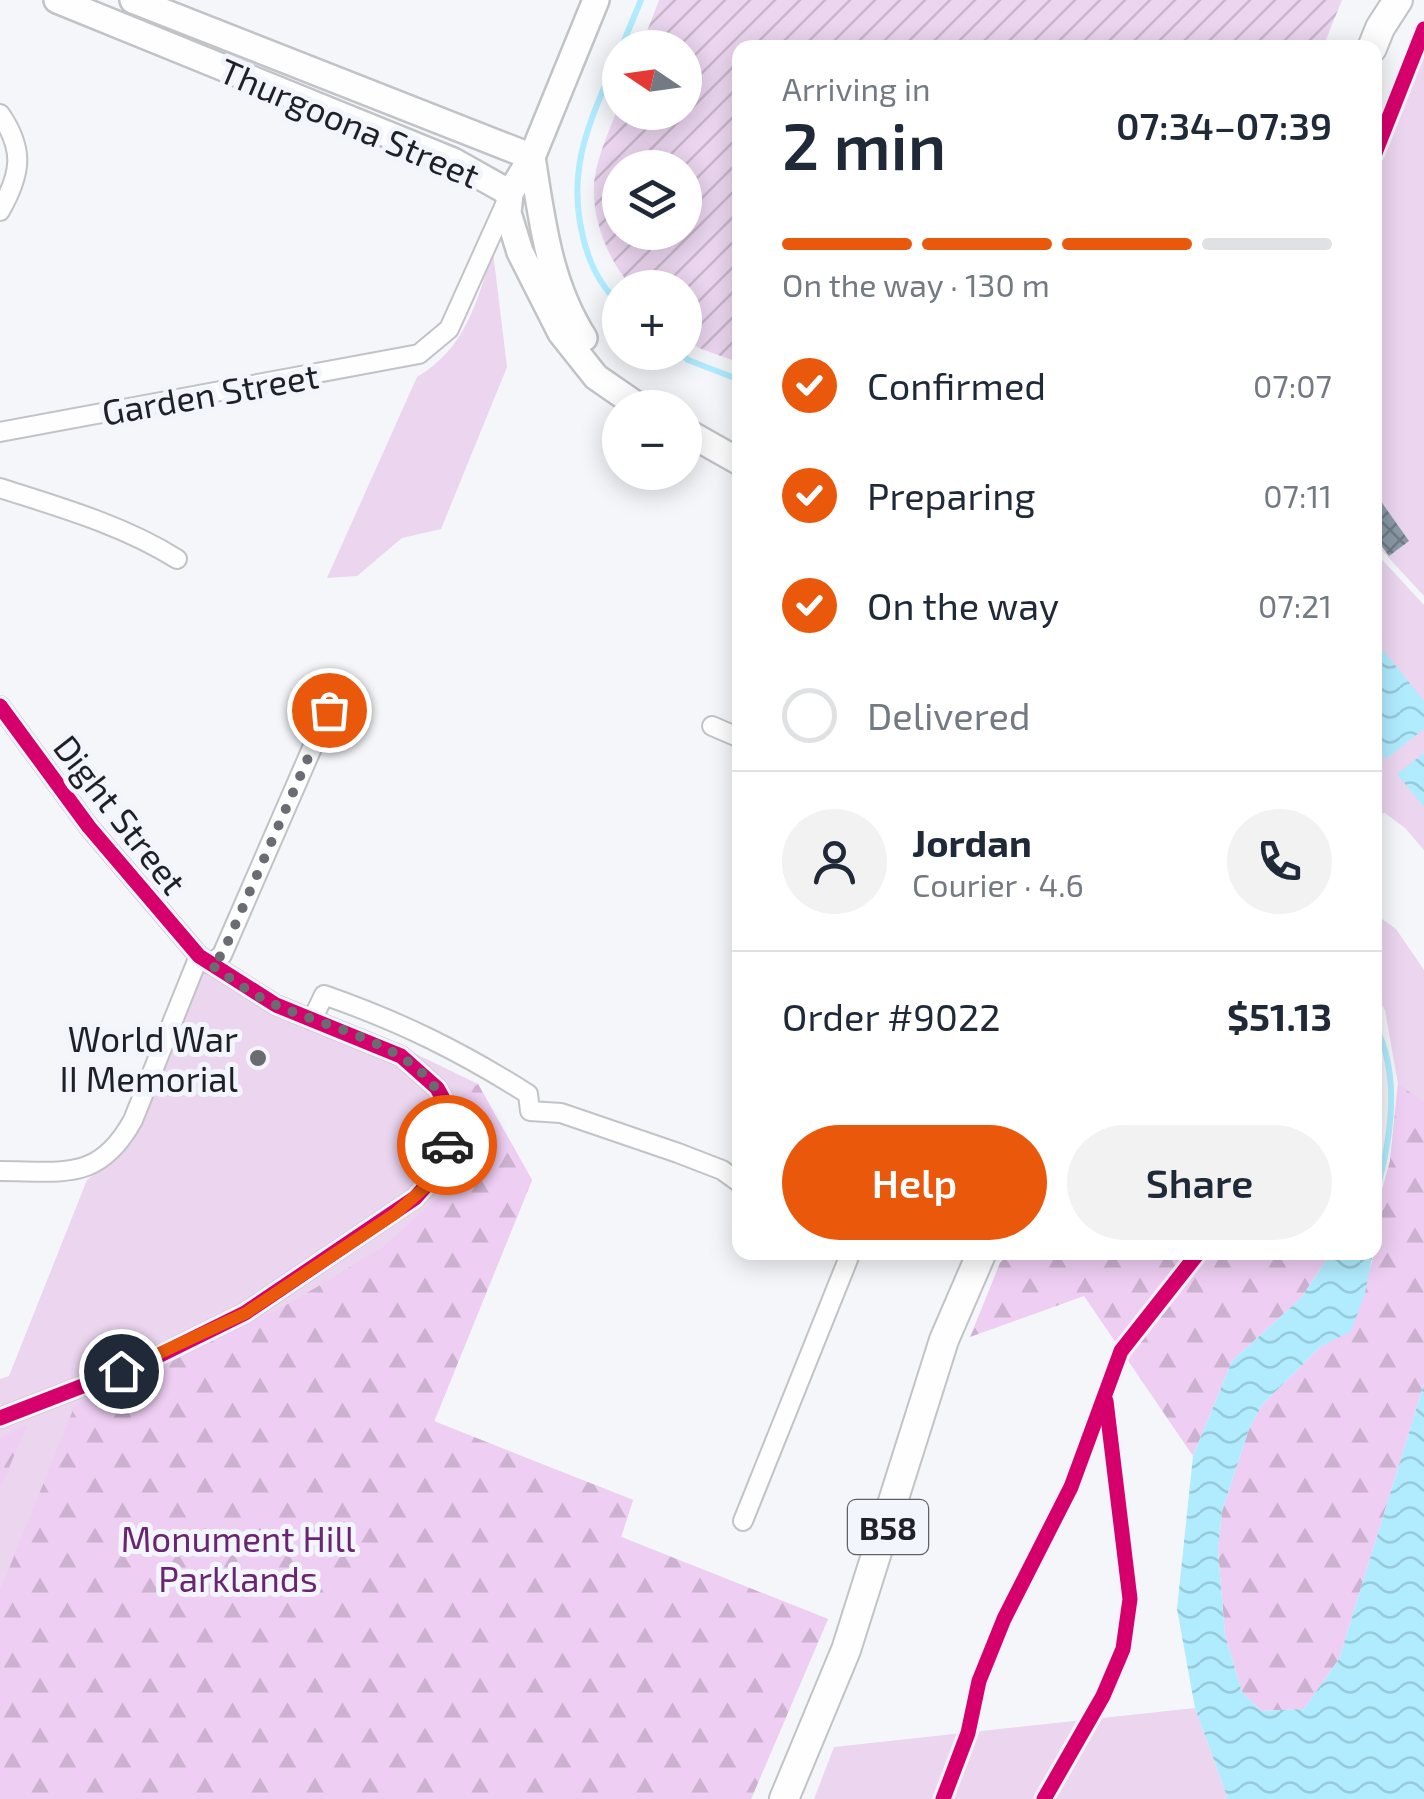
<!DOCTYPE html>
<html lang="en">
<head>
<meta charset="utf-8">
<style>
  body { margin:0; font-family:"Exo 2",sans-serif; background:#f2f2f3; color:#1f2937; height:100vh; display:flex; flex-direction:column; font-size:38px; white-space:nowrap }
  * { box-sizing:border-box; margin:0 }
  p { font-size:32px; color:#747a83 }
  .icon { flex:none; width:55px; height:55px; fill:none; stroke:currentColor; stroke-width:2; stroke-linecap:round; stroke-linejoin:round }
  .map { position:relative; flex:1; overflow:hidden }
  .panel { position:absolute; left:732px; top:40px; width:650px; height:1220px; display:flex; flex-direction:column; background:#fff; border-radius:20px; box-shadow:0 5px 25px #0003 }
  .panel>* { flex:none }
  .needle { width:65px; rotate:283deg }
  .fabs { position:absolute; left:602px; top:30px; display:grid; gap:20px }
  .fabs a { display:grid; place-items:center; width:100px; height:100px; border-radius:50%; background:#fff; box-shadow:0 5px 25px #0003; font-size:50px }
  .pin { position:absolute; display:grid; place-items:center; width:85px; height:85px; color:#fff; margin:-42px; border:5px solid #fff; border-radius:50%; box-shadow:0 2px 10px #0007 }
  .courier { position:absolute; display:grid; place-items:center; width:100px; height:100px; margin:-50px; border:8px solid #ea580c; border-radius:50%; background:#fff; color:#222; box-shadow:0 2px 12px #0007 }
  .overview em { font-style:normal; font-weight:600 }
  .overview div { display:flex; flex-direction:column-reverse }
  .overview { display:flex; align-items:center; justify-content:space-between; height:170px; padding:0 50px }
  h1 { font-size:65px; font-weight:600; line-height:75px }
  .bar { display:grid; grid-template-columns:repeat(4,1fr); gap:15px 10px; align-content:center; height:120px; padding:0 50px }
  .bar i { height:12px; border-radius:8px; background:#e0e1e3 }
  .bar .on { background:#ea580c }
  .bar p { grid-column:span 4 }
  .line { display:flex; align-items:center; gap:25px; padding:0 50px; border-top:2px solid #e0e1e3 }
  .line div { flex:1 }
  .round { display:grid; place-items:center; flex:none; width:105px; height:105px; border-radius:52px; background:#f2f2f3 }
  ol { padding:0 50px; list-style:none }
  li { display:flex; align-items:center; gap:30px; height:110px }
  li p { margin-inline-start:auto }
  li .icon { padding:10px; border-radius:50%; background:#ea580c; color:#fff; stroke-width:4 }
  li:last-child { color:#747a83 }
  li i { width:55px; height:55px; border:5px solid #e0e1e3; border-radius:50% }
  .cta { display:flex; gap:20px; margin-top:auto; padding:20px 50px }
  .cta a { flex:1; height:115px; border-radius:60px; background:#ea580c; color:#fff; font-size:40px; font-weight:600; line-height:115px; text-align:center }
  .cta a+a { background:#f2f2f3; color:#1f2937 }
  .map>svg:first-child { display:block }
  .green { fill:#ebd5ef }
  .forest { fill:url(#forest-firs) }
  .garden { fill:url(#garden-furrows); fill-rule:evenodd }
  .water { fill:url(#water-waves) }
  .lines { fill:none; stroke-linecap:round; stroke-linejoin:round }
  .stream { stroke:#b0ecfe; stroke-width:6 }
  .building { fill:url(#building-cross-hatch) }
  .street-casing { stroke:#c1c3c7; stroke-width:22 }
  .secondary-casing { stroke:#c1c3c7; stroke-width:30 }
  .primary-casing { stroke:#c1c3c7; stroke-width:32 }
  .street { stroke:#fefefe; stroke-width:18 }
  .secondary { stroke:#fefefe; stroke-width:25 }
  .primary { stroke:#fefefe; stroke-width:28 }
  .cycleway-casing { stroke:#f3f5fc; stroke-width:21 }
  .cycleway { stroke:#d6006c; stroke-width:15 }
  .done { stroke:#6a6c71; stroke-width:10; stroke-dasharray:0 18 }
  .route { stroke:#ea580c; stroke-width:12 }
  .poi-dot { fill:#6a6c71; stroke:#f3f5fc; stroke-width:4 }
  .labels { text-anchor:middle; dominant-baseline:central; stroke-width:10; stroke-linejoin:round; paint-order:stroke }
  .shield { fill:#f3f5fc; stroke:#5f6167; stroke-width:2.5 }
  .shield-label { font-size:32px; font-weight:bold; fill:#1f2127 }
  .street-label { font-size:35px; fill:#1f2127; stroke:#f3f5fc }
  .poi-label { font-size:35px; fill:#1f2127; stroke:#f3f5fc; text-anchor:end }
  .park-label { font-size:35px; fill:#6a2571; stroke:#f3f5fc }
</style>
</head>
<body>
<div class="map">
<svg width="1424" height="1799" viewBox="0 0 1424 1799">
  <defs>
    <pattern id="forest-firs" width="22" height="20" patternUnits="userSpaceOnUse" patternTransform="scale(2.5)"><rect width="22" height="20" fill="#eecef3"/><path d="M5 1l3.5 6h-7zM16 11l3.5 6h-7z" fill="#ccb1d0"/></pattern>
    <pattern id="garden-furrows" width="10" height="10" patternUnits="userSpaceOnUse" patternTransform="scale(2.5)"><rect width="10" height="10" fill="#ebd5ef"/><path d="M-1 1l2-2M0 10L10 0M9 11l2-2" fill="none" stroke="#c9b7cd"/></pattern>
    <pattern id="water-waves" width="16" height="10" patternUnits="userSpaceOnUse" patternTransform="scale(2.5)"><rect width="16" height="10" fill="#b0ecfe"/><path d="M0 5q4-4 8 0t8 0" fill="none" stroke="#97cada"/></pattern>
    <pattern id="building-cross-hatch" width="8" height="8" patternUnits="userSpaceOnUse" patternTransform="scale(2.5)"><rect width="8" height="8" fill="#8999a5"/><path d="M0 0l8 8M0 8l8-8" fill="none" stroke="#6f7c86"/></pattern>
  </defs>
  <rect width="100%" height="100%" fill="#f5f6fa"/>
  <g class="green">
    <polygon points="1424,48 1424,596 1375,543 1375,172"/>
    <path d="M493,252L507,367L441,529L402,538L357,576L327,578L417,377C466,348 476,303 493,252Z"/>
    <polygon points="1375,552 1424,605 1424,850 1405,828 1385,813 1375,814"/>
    <polygon points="1378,916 1396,929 1424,970 1424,1255 1379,1209 1390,1161 1398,1084 1385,1010 1375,993 1375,918"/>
    <polygon points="201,959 361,1038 412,1052 478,1084 532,1180 434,1422 633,1500 621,1537 828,1619 751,1799 0,1799 0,1379 9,1376 87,1180 132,1143"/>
    <polygon points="1195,1708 1228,1799 814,1799 834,1747"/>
  </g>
  <g class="forest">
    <polygon points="478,1084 532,1180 434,1421 633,1500 621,1537 828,1619 751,1799 0,1799 0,1591 75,1405 292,1302 383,1247 451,1186 461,1095"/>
    <polygon points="1398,1084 1424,1102 1424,1384 1339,1659 1304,1709 1261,1711 1242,1692 1225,1635 1218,1550 1222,1511 1249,1429 1262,1405 1320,1347 1351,1330 1375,1252 1375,1215 1390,1161"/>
    <polygon points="1008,1253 1331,1253 1301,1298 1232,1361 1193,1456 1084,1296 970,1337 1000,1263"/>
    <polygon points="27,1425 0,1489 0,1438"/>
  </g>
  <path class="garden" d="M659,0H1342L1323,47L740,48V363L699,348L685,338V288L632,287C609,262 592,221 594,185C596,158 611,127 620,102V112H685V48L641,47ZM620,168H685V232H620Z"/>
  <g class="water">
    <polygon points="1375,640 1424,701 1424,729 1386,759 1375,745"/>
    <polygon points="1424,753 1424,807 1397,774"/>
    <polygon points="1331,1253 1373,1253 1365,1293 1351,1331 1320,1347 1262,1405 1249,1429 1222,1511 1218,1550 1225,1635 1242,1692 1261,1711 1304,1709 1339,1659 1424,1384 1424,1799 1228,1799 1195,1708 1177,1609 1193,1456 1232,1361 1301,1298"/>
  </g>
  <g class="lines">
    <g class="stream">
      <polyline points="621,48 641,0"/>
      <path d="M620,50C593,116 565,164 583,237C589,263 600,286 620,304"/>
      <polyline points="679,352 688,360 740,380"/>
      <path d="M1375,1026C1402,1076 1390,1145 1375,1196"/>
    </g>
  </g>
  <polygon class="building" points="1375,493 1409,541 1389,556 1375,537"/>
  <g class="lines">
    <g class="street-casing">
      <g id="street">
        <path d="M0,114C25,150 21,174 0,211"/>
        <polyline points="0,432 419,354 449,329 508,198"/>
        <path d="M0,488C59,507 123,525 177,559"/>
        <polyline points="0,706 89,827 199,956 276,1005 401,1056 437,1088 447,1106 449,1132 441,1169 415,1198 245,1313 152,1359 0,1418"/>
        <polyline points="712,726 740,738"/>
        <polyline points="210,964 222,955 329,709"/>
        <path d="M312,1020L324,995C401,1022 460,1051 528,1094L530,1111L561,1113L678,1153L722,1170L740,1183"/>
        <path d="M0,1171C64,1171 99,1182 133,1120L199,956"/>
        <polyline points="743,1521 851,1252"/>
      </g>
    </g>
    <g class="secondary-casing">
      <g id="secondary">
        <polyline points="57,0 453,161 510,193"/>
        <polyline points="133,0 532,157"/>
        <polyline points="596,0 532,157 510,193 508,213 520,252 561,333 596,377 641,408"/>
        <path d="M532,157C542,221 549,283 584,338"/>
        <polyline points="685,431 740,462"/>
      </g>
    </g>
    <g class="primary-casing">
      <g id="primary">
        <polyline points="1372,48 1380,28 1398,0"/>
        <polyline points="784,1799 846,1650 944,1340 982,1252"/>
      </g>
    </g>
    <use href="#street" class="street"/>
    <use href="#secondary" class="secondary"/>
    <use href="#primary" class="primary"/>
    <g class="cycleway-casing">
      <g id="cycleway">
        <polyline points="1375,153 1424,29"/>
        <polyline points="0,706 89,827 199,956 276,1005 401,1056 437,1088 447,1106 449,1132 441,1169 415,1198 245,1313 152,1359 0,1418"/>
        <polyline points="943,1799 968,1733 979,1681 1004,1619 1071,1487 1121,1351 1199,1252"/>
        <polyline points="1044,1799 1103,1696 1123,1649 1130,1599 1106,1401"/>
      </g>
    </g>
    <use href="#cycleway" class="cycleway"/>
  </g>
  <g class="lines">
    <path class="done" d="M329,710L222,955L210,964C231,979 253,995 276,1005C339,1033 462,1053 447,1145"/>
    <polyline class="route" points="121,1371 246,1313 396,1213 432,1181 441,1169 447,1145"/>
  </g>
  <circle class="poi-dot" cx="258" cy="1058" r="10"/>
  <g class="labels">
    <rect class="shield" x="848" y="1500" width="80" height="54" rx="8"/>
    <g class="shield-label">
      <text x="888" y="1527">B58</text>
    </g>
    <g class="street-label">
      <text transform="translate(350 122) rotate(23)">Thurgoona Street</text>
      <text transform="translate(210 393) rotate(-10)">Garden Street</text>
      <text transform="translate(121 814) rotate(52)">Dight Street</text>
    </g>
    <g class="poi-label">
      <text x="238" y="1038">World War<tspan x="238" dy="40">II Memorial</tspan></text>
    </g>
    <g class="park-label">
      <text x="238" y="1538">Monument Hill<tspan x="238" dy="40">Parklands</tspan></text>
    </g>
  </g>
</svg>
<div class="fabs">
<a><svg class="needle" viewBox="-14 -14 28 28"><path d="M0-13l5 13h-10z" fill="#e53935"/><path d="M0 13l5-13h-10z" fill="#747a83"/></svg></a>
<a><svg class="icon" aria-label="layers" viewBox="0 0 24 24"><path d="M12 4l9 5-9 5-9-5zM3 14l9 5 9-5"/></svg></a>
<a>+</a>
<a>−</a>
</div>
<div class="pin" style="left:329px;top:710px;background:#ea580c"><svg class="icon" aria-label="bag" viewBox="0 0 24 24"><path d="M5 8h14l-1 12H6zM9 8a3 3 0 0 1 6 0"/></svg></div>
<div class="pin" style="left:121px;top:1371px;background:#1f2937"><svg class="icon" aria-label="home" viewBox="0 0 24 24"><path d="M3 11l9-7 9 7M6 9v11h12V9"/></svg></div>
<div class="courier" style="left:447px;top:1145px"><svg class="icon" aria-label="car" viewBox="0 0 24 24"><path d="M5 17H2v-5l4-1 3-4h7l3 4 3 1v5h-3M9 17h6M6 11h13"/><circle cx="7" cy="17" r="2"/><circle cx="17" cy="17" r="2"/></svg></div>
<section class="panel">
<div class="overview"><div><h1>2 min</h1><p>Arriving in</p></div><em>07:34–07:39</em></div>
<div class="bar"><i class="on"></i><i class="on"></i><i class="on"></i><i></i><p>On the way · 130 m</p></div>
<ol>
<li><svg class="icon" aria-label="check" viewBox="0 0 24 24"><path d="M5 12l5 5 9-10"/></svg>Confirmed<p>07:07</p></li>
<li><svg class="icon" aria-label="check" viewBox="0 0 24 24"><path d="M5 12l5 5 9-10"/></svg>Preparing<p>07:11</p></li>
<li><svg class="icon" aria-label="check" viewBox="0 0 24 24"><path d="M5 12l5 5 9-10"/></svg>On the way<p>07:21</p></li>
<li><i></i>Delivered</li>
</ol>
<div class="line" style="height:180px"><a class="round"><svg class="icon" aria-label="person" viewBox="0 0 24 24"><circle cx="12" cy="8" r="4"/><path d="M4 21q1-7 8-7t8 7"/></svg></a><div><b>Jordan</b><p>Courier · 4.6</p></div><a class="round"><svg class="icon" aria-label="phone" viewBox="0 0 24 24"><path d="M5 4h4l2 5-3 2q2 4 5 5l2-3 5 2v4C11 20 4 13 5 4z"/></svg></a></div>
<div class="line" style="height:130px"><div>Order #9022</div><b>$51.13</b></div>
<div class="cta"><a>Help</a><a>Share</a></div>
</section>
</div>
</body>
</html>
